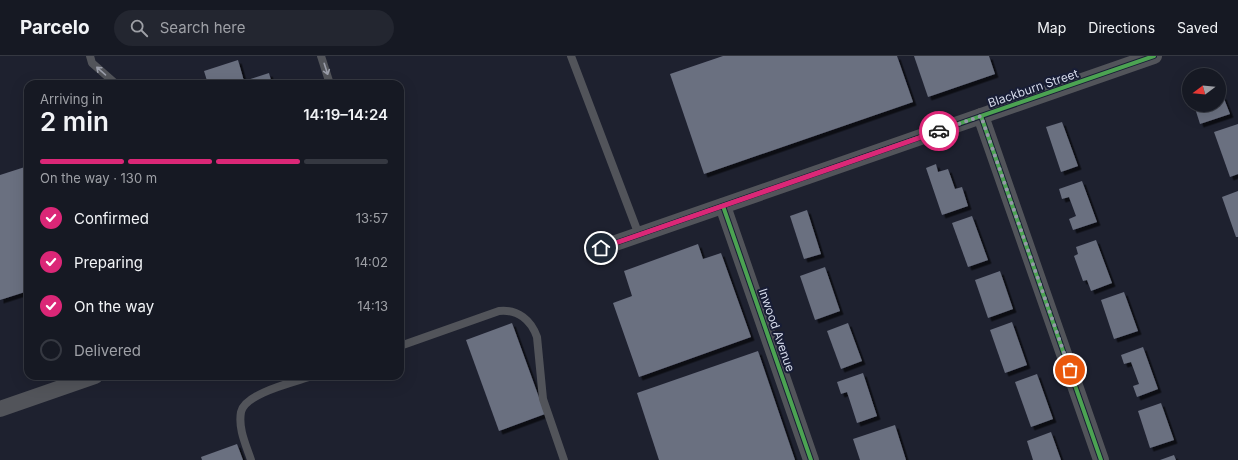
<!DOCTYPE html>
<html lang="en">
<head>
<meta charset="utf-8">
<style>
  body { margin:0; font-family:Inter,sans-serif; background:#232630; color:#f1f3f6; height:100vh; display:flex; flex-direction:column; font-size:15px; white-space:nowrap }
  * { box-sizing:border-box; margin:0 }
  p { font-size:13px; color:#9ea0a6 }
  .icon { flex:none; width:22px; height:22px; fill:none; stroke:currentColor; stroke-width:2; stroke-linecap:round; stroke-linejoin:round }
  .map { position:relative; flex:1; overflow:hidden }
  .drawer { position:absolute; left:24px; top:24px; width:380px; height:300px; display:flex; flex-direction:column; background:#161923; border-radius:12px; box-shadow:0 4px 16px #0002,0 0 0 1px #353841 }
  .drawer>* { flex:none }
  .needle { width:26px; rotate:254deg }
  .fabs { position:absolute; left:1182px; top:12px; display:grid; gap:8px }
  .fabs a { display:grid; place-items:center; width:44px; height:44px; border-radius:50%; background:#161923; box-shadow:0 4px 16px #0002,0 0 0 1px #353841; font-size:20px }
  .pin { position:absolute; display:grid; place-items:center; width:34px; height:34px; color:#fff; margin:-17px; border:2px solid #fff; border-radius:50%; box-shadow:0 1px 4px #0007 }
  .courier { position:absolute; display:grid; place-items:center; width:40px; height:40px; margin:-20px; border:3px solid #db2777; border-radius:50%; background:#fff; color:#222; box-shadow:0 1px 5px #0007 }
  .overview em { font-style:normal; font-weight:600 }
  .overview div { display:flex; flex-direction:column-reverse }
  .overview { display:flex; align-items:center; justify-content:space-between; height:68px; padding:0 16px }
  h1 { font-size:26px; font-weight:600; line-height:30px }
  .bar { display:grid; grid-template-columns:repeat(4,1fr); gap:6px 4px; align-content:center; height:48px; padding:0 16px }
  .bar i { height:5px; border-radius:3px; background:#353841 }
  .bar .selected { background:#db2777 }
  .bar p { grid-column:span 4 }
  ol { padding:0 16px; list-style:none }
  li { display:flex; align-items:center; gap:12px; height:44px }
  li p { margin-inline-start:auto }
  li .icon { padding:4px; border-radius:50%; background:#db2777; color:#fff; stroke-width:4 }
  li:last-child { color:#9ea0a6 }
  li i { width:22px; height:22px; border:2px solid #353841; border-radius:50% }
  header { display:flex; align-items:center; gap:24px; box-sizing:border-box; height:56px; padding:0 20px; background:#161923; border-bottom:1px solid #353841 }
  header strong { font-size:19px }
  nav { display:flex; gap:22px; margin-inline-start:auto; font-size:14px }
  .search { width:280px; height:36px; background:#232630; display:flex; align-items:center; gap:10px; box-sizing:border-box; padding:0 14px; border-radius:22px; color:#9ea0a6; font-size:15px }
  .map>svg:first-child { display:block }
  .building { fill:#6a6f80; filter:url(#shadow) }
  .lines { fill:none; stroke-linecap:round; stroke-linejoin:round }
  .service { stroke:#52545a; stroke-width:8 }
  .minor { stroke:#52545a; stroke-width:16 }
  .cycleway-casing { stroke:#181d35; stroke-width:6 }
  .cycleway { stroke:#4ca352; stroke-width:4 }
  .oneway { stroke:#9a9da9 }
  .done { stroke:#9499a8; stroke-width:4; stroke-dasharray:0 7.2 }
  .route { stroke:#db2777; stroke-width:5 }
  .labels { text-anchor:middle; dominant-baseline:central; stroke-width:4; stroke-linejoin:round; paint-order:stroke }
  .street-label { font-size:12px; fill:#d4d9e9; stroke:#181d35 }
</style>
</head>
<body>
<header>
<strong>Parcelo</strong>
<div class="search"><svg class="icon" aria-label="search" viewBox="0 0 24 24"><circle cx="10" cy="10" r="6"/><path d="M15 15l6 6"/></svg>Search here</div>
<nav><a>Map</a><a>Directions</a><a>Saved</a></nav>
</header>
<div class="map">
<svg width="1238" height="404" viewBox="0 0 1238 404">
  <defs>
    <filter id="shadow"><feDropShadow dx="3.5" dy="3.5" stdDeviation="0" flood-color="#0009"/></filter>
  </defs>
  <rect width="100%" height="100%" fill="#1e212f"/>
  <g class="building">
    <polygon points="723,0 897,0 913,46 704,118 670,18"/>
    <polygon points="914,0 989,0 995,18 928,41"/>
    <polygon points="238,4 244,25 269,17 272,28 208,28 204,15"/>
    <polygon points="1223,40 1230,58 1200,68 1194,49 1219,49 1219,41"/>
    <polygon points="1062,66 1078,110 1061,116 1046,71"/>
    <polygon points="1238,68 1238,118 1230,121 1214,76"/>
    <polygon points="936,108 938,116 948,113 955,133 962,131 968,150 942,159 926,112"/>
    <polygon points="28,110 28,235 0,244 0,119"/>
    <polygon points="1082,125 1097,166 1073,174 1069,163 1076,160 1069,141 1062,143 1059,133"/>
    <polygon points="1238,135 1238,181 1236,181 1222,141"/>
    <polygon points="807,154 821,198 804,203 790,160"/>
    <polygon points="972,160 988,204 968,211 952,167"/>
    <polygon points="1096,184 1112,227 1091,235 1087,224 1083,225 1074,200 1078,198 1076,191"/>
    <polygon points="698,188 703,203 721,197 751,281 639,321 613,247 632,240 624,215"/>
    <polygon points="825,211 840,255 815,264 800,220"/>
    <polygon points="1000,215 1013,253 988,262 975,224"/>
    <polygon points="1124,236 1138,275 1114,283 1101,244"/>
    <polygon points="1012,266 1027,309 1005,317 990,274"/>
    <polygon points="512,267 545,358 499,375 466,284"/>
    <polygon points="848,267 862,305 841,313 827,275"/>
    <polygon points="1143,291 1158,333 1137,341 1133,330 1139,328 1131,306 1124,308 1121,299"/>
    <polygon points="758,295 795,404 659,404 637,337"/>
    <polygon points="863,317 877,360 857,367 847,336 841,338 837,326"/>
    <polygon points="1037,318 1053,363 1031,371 1015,326"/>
    <polygon points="1161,347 1174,384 1150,392 1138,355"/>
    <polygon points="895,369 906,404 860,404 853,383"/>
    <polygon points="1051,376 1061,404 1033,404 1027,385"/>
    <polygon points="237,388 243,404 202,404 201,401"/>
    <polygon points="1174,399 1176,404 1160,404"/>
  </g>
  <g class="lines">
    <g class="service">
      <polyline points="90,0 92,7 116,28"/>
      <polyline points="321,0 330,28"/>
      <polyline points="571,0 639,179"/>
      <path d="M400,290L499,255C518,253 531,264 537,281L543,343L564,404"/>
      <path d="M251,404C246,389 238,373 241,356C245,337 295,326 312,320"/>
    </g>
    <g class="minor">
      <polyline points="981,60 1101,404"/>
      <polyline points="723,150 811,404"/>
      <polyline points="601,192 1154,0"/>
      <polyline points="0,353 95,320"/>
    </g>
    <g class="cycleway-casing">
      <g id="cycleway">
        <polyline points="981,60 1101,404"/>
        <polyline points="723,150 811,404"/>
        <polyline points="601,192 1154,0"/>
      </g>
    </g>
    <use href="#cycleway" class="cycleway"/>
  </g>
  <defs><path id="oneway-shaft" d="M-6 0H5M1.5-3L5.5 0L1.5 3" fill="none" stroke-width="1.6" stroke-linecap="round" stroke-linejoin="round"/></defs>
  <g class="oneway">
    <use href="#oneway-shaft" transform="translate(326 13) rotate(72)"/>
    <use href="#oneway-shaft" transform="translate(101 15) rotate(-139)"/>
  </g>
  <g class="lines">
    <polyline class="done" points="939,75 981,60 1070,314"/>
    <polyline class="route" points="601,192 939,75"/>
  </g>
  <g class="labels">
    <g class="street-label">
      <text transform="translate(1033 32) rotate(-19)">Blackburn Street</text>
      <text transform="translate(777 274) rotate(71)">Inwood Avenue</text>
    </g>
  </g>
</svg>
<div class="fabs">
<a><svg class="needle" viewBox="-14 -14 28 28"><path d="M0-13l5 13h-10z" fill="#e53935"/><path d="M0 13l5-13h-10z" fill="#9ea0a6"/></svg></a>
</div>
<div class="pin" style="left:1070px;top:314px;background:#ea580c"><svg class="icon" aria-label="bag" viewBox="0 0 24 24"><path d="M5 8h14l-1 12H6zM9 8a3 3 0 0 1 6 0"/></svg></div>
<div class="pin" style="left:601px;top:192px;background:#1f2937"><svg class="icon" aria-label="home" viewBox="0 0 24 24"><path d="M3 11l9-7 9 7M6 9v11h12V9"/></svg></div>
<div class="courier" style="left:939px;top:75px"><svg class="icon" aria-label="car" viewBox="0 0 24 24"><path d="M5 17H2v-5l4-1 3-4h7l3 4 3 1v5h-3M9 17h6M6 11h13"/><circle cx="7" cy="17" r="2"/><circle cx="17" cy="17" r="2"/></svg></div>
<section class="drawer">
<div class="overview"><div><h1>2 min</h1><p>Arriving in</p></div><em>14:19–14:24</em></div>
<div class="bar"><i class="selected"></i><i class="selected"></i><i class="selected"></i><i></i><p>On the way · 130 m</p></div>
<ol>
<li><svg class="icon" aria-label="check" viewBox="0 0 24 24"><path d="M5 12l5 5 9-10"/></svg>Confirmed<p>13:57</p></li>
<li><svg class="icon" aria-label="check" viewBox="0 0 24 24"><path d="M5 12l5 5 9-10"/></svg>Preparing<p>14:02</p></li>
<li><svg class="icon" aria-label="check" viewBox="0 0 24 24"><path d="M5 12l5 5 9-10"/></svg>On the way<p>14:13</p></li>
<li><i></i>Delivered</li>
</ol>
</section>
</div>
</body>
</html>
